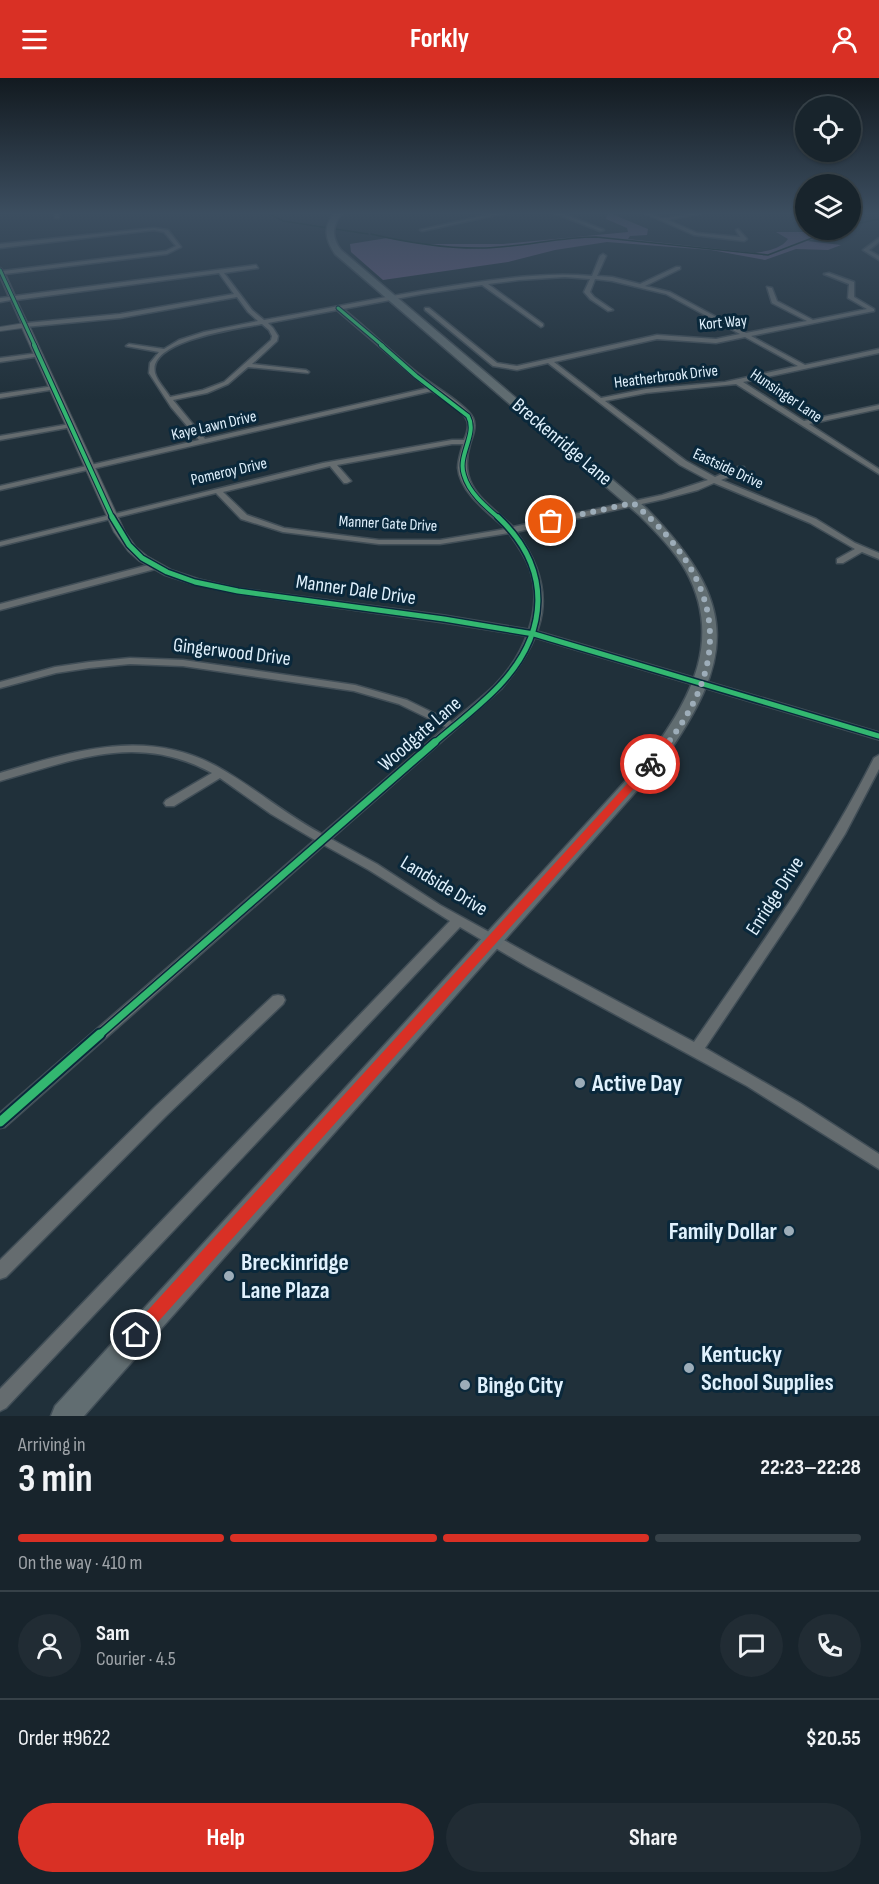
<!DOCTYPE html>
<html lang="en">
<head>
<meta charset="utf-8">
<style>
  body { margin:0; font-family:"Sofia Sans Condensed",sans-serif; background:#212c34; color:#f1f3f6; height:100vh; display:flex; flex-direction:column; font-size:22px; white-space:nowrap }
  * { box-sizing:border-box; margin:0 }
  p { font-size:20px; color:#9fa4a9 }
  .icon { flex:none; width:33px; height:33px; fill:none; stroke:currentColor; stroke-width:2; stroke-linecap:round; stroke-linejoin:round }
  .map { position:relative; height:1338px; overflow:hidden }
  .side { display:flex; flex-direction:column; background:#18242c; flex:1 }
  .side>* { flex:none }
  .buttons { position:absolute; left:795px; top:18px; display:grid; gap:12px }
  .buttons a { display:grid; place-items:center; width:66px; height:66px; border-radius:50%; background:#18242c; box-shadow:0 2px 4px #0004,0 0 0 2px #364148; font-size:30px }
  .pin { position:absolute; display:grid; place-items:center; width:51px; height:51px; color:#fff; margin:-26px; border:3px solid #fff; border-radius:50%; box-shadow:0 2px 6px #0007 }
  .courier { position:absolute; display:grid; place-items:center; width:60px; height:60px; margin:-30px; border:4px solid #d93025; border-radius:50%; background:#fff; color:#222; box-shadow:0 2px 8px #0007 }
  .overview em { font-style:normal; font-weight:700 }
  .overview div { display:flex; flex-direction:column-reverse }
  .overview { display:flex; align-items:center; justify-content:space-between; height:102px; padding:0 18px }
  h1 { font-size:39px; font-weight:700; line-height:45px }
  .bar { display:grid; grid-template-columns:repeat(4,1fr); gap:9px 6px; align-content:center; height:72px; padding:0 18px }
  .bar i { height:8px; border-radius:4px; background:#364148 }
  .bar .on { background:#d93025 }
  .bar p { grid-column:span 4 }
  .line { display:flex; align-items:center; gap:15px; padding:0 18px; border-top:2px solid #364148 }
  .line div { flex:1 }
  .round { display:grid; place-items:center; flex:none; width:63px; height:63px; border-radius:32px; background:#212c34 }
  .cta { display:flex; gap:12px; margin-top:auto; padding:12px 18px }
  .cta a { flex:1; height:69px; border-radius:36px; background:#d93025; color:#fff; font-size:24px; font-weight:700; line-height:69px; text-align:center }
  .cta a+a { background:#212c34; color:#f1f3f6 }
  header { display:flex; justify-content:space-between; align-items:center; height:78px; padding:0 18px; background:#d93025; color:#fff; font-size:27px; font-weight:700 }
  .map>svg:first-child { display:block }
  .forest { fill:#675a7e }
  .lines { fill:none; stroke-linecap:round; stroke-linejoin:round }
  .stream { stroke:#05231e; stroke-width:1.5 }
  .minor-casing { stroke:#414e57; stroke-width:3 }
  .tertiary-casing { stroke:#414e57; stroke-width:2 }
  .primary-casing { stroke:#414e57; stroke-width:3 }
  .minor { fill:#656c6f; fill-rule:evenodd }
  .tertiary { fill:#656c6f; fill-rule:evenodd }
  .primary { fill:#616d71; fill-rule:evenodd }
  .cycleway-far4-casing { stroke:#0a283b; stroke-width:5 }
  .cycleway-far3-casing { stroke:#0a283b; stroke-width:6 }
  .cycleway-far2-casing { stroke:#0a283b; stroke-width:8 }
  .cycleway-far1-casing { stroke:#0a283b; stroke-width:10 }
  .cycleway-casing { stroke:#0a283b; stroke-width:13 }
  .cycleway-far4 { stroke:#33b770; stroke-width:3 }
  .cycleway-far3 { stroke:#33b770; stroke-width:4 }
  .cycleway-far2 { stroke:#33b770; stroke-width:5 }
  .cycleway-far1 { stroke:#33b770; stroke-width:7 }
  .cycleway { stroke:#33b770; stroke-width:9 }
  .route { fill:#d93025 }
  .done { stroke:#9dadb9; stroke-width:6; stroke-dasharray:0 10.8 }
  .poi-dot { fill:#9dadb9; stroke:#0a283b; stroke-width:2 }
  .labels { text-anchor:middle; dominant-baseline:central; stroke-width:6; stroke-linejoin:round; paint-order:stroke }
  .far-street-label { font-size:16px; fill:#e0f1fd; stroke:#0a283b }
  .street-label { font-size:20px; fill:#e0f1fd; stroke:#0a283b }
  .near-poi-label { font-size:24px; font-weight:bold; fill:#e0f1fd; stroke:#0a283b; text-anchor:start }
</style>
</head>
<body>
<header><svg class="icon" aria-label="menu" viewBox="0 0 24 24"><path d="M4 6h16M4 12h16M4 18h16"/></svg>Forkly<svg class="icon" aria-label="person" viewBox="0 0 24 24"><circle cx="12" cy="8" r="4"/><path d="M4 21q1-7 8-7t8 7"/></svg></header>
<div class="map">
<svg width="879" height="1338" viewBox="0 0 879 1338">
  <rect width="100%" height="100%" fill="#20303a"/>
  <path class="forest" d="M612,136L648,151L647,157L630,158L628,161L755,175C767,173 781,171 788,161L776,154H809L821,152H844L807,163L841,167L828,172L796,171L765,182L711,172L607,164L555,172L508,184L383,202L351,174L350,166L387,160L421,166H503L628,154L627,150L606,141L607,137Z"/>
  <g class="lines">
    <g class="stream">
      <polyline points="268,135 283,143 368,156"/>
      <polyline points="850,147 879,141"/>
      <path d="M371,156C409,165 446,171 485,170C523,169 559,159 596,159L768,177L833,152"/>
    </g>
    <g class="minor-casing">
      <g id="minor">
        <rect x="55" y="135" width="4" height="5"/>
        <polygon points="496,135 505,135 422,153 420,152"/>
        <polygon points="554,135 561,135 604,152 600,153"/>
        <path d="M644,135C651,135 656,139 662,140C671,141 690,135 701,135L668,142L697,155L740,159L736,152L738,151L747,161L744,163L694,157Z"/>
        <polygon points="806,139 806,142 797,143 795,142"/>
        <path d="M154,150L168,152L181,169L167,176L5,196L15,218L256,187L258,190L224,195L252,232L264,242C331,230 397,216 464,206C506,200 548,194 592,198L600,178L603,176L606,178L597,198L612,199L640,206L676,189H680V191L645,208L670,214L746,255L807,243L772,225L767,209L772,210L777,223L813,242L867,231L848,220L849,206L824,196L829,195L854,204V219L874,231V233L751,258L805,287L879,271V275L743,304L804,343L879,327V331L809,346L879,391V396L736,306L646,315L605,323L686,383L715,399L738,389H744V393L721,402L816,441L855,465L879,475V481L862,474L843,485H837V481L855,471L810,445L714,405L698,412L664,421L516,454C560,513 546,558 501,611L331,761L377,786L440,827L538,881L694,964C758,871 823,781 874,680L879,677V691L845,756L797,833L705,970L800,1025L879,1076V1091L747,1008L528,889L460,849L6,1330L0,1333V1311L450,843L369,792L324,767L5,1049L0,1050V1035L315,762L271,736L220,700L174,728H166L164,725L166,722L212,695C137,654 75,682 0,703V695C73,673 146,649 218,689C254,709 286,737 322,756L446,649L399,626L354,613L183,588L130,586L89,590L56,595L0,610V604L55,589L89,584L130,580L183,582L355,607L407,622L452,644C466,632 481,620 494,608C523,579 544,532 530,491C525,477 517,466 509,455L440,466H379L283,454L241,441L216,415L0,468V464L323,385L452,362H464C466,358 468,352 468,347C468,333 442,320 432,313L0,412V408L199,362L171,329L149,295L150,285L159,274L126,268L129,266L164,271L179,262L204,254L258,243L248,234L237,219L120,240L25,249L22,247L11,222L0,224V220L9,219L0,198V190L3,193L166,173L176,168L164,154L154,152L0,170V166ZM219,195L234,216L120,236L27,245L16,222ZM565,199L590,201L584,214L590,221L608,233L613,232L594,219L590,214L595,201L612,203L666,216L740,256L716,261L657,257L517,288L497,285L429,230H425V232L493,288L517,292L548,285L680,387L708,402L662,417L513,449C486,423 457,409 470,366C472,359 477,349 473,340C467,327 433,308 420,297C393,276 369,252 343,231L422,216L482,207L541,249L543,248V246L488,206L519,202ZM337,232L428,310L205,361L173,322L207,315L228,306L248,289L308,295L309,294L306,292L252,286L277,263L278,258L273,250L268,245ZM262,246L269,252L272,258L271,262L224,304L203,312L170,319C166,312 157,303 155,295C147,262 242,250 262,246ZM745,259L798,288L725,304L646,311L601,320L554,284L657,261L716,265ZM452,366H463C461,374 458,382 458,390C460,415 489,435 506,451L440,462H379L284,450L247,437L223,414L330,388L344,405H347L351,403L337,387Z"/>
        <polygon points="879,160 879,164 869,172 879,178 879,182 863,172"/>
        <polygon points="39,275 42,277 41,278 0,284 0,280"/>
        <polygon points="54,308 56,309 56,311 0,320 0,316"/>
        <polygon points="70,346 74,348 72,349 0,362 0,358"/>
        <polygon points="156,485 160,488 159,490 0,532 0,526"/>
        <polygon points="278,917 283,918 285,922 283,926 166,1038 6,1199 0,1201 0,1182 156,1028 273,918"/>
      </g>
    </g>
    <g class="tertiary-casing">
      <polygon id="tertiary" points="25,245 29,247 125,454 136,469 147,478 172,492 199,501 238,510 444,537 534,552 879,654 879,662 532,559 444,545 238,516 192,506 164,497 139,483 128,473 114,454 22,250 0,253 0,249"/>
    </g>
    <g class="primary-casing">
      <path id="primary" d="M334,135H342C332,148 331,159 341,172L647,431C739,525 736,580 662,684L84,1338H51L55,1328L650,676C691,621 723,561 686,493C674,472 656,454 639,437L335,176C325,161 323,150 334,135Z"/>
    </g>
    <use href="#minor" class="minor"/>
    <use href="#tertiary" class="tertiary"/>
    <use href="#primary" class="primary"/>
    <g class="cycleway-far4-casing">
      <g id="cycleway-far4">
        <polyline points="0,192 35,268"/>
        <polyline points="338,230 383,268"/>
      </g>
    </g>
    <g class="cycleway-far3-casing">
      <g id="cycleway-far3">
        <polyline points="34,267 113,441"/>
        <path d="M381,267L416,298L468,338C478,356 457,377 464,397C469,415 486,429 500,441"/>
      </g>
    </g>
    <g class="cycleway-far2-casing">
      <g id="cycleway-far2">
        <polyline points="112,439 129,467 142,480 167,494 195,504 238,513 444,541 534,556 879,658"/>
        <path d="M433,666C455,647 479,629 499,608C549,555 553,491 498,439"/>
      </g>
    </g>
    <g class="cycleway-far1-casing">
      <polyline id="cycleway-far1" points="98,958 435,664"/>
    </g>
    <g class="cycleway-casing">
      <polyline id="cycleway" points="0,1044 100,956"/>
    </g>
    <use href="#cycleway-far4" class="cycleway-far4"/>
    <use href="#cycleway-far3" class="cycleway-far3"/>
    <use href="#cycleway-far2" class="cycleway-far2"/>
    <use href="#cycleway-far1" class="cycleway-far1"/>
    <use href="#cycleway" class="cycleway"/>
  </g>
  <linearGradient id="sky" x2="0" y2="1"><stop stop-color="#121a20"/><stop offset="0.42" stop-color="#3c4e60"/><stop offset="1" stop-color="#3c4e60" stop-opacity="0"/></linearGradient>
  <rect width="879" height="322" fill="url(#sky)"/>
  <polygon class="route" points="650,683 655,686 654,688 141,1263 136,1265 130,1263 128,1257 130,1252 647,684"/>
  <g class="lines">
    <path class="done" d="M551,443L633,425C730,506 735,593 650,686"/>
  </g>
  <g class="poi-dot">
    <circle cx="580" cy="1005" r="6"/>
    <circle cx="789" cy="1153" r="6"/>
    <circle cx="229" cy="1198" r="6"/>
    <circle cx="689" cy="1290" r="6"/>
    <circle cx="465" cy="1307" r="6"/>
  </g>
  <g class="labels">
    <g class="far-street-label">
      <text transform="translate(723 245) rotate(-5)">Kort Way</text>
      <text transform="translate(666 299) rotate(-7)">Heatherbrook Drive</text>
      <text transform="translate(786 318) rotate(34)">Hunsinger Lane</text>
      <text transform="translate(214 348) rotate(-13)">Kaye Lawn Drive</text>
      <text transform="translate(728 391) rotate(25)">Eastside Drive</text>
      <text transform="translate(229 394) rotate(-13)">Pomeroy Drive</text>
      <text transform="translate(388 446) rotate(3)">Manner Gate Drive</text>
    </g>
    <g class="street-label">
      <text transform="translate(562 364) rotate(40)">Breckenridge Lane</text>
      <text transform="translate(356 512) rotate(8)">Manner Dale Drive</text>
      <text transform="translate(232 574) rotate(7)">Gingerwood Drive</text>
      <text transform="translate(420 656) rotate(-41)">Woodgate Lane</text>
      <text transform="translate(444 808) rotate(31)">Landside Drive</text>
      <text transform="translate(775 818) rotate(-57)">Enridge Drive</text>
    </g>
    <g class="near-poi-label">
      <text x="592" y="1005">Active Day</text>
      <text x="777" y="1153" text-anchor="end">Family Dollar</text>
      <text x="241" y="1184">Breckinridge<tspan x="241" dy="28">Lane Plaza</tspan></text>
      <text x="701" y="1276">Kentucky<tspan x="701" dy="28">School Supplies</tspan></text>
      <text x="477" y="1307">Bingo City</text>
    </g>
  </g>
</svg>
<div class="buttons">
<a><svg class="icon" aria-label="locate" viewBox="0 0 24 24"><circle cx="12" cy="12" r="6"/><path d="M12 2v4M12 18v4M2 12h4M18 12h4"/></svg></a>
<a><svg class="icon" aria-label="layers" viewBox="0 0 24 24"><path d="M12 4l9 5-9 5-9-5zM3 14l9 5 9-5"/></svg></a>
</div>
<div class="pin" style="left:551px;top:443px;background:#ea580c"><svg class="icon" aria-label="bag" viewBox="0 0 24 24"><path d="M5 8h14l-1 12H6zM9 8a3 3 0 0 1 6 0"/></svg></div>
<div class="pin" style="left:136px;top:1257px;background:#1f2937"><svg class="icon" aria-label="home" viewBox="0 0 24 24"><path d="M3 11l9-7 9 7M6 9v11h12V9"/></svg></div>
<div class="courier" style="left:650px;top:686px"><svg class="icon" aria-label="bike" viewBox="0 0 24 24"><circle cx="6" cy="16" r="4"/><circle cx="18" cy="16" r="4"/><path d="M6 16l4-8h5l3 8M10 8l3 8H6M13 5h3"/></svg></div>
</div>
<section class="side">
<div class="overview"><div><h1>3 min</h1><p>Arriving in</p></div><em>22:23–22:28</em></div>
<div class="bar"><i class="on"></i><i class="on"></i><i class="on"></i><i></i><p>On the way · 410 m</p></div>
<div class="line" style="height:108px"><a class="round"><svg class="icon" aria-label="person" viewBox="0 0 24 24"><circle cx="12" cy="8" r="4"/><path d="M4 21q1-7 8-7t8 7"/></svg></a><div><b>Sam</b><p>Courier · 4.5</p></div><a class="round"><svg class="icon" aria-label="chat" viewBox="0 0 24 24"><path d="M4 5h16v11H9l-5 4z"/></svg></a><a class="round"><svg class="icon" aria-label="phone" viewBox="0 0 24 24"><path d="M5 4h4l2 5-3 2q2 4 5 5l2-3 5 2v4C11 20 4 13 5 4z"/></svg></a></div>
<div class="line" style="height:78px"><div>Order #9622</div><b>$20.55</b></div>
<div class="cta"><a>Help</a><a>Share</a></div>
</section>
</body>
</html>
